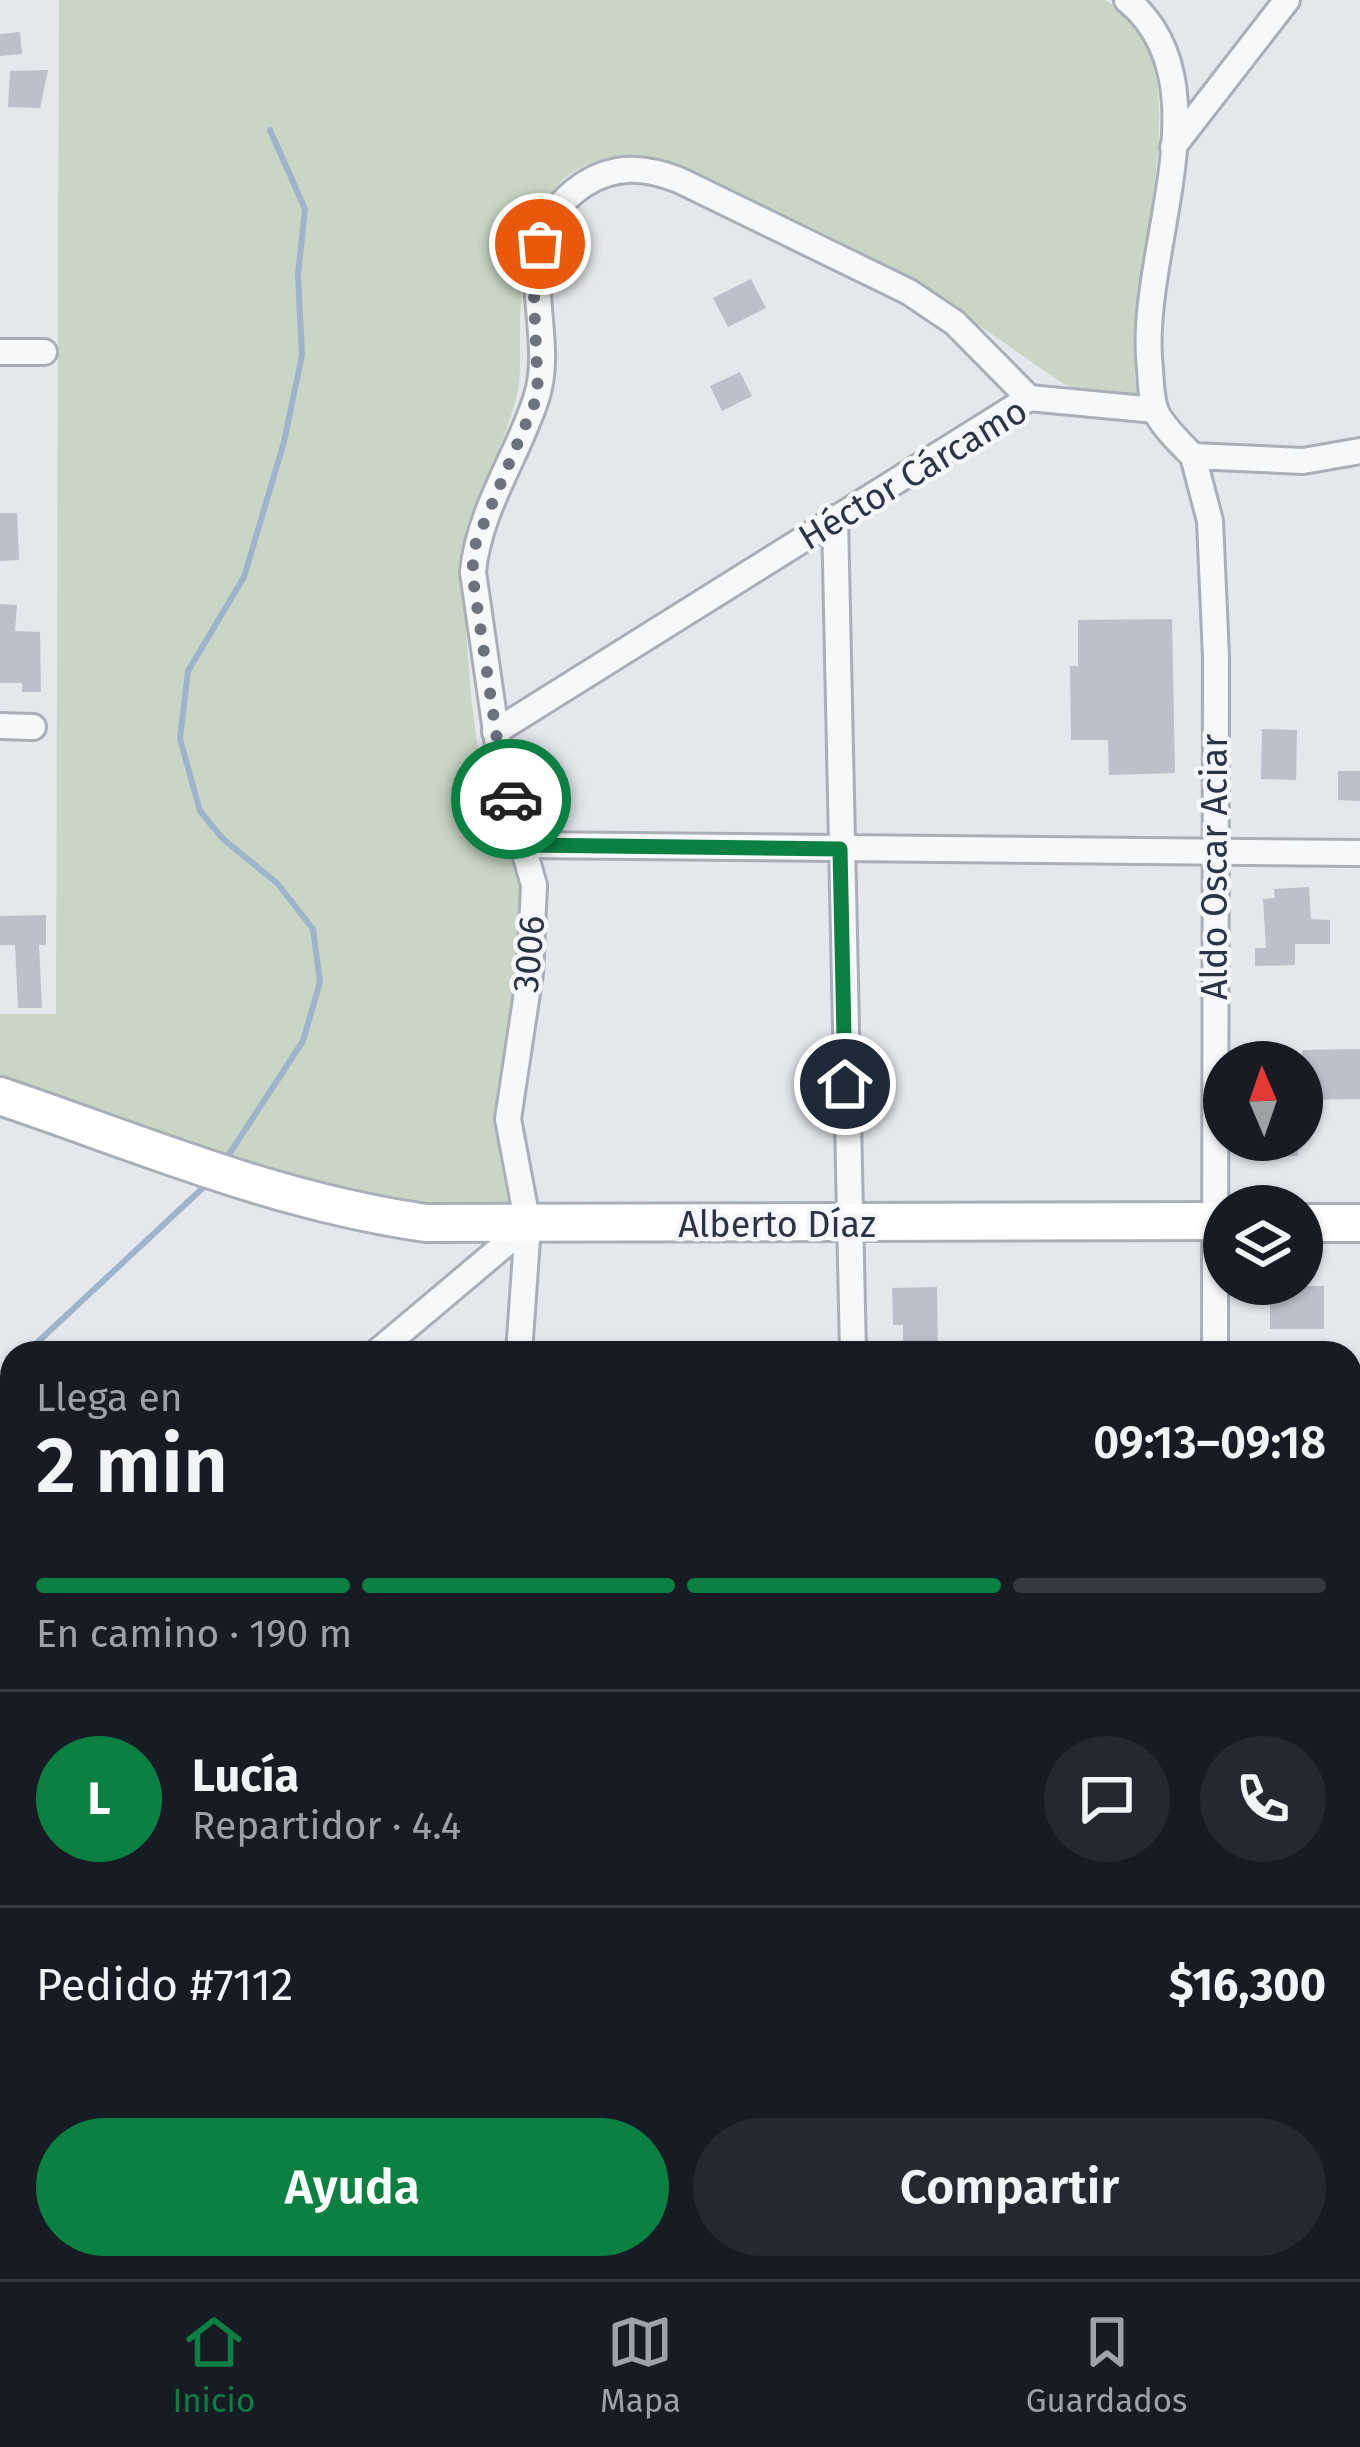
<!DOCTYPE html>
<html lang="es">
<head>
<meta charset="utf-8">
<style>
  body { margin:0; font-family:"Fira Sans",sans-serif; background:#242831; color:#f1f3f6; height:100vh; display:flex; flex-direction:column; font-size:45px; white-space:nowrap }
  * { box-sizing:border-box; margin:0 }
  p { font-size:39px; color:#9ea1a6 }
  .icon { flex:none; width:66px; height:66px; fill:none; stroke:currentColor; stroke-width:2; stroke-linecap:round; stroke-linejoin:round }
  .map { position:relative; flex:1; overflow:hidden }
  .details { position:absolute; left:0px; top:1341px; width:1362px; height:939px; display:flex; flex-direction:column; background:#171b24; border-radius:36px 36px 0 0; box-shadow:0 3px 9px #0004 }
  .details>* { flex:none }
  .needle { width:78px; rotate:358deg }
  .tools { position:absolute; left:1203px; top:1041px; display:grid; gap:24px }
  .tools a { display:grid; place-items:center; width:120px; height:120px; border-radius:50%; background:#171b24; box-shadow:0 3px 9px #0004; font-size:60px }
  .pin { position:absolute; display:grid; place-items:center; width:102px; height:102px; color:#fff; margin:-51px; border:6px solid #fff; border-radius:50%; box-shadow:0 3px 12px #0007 }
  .courier { position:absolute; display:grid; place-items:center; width:120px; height:120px; margin:-60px; border:9px solid #0b8043; border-radius:50%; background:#fff; color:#222; box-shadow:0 3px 15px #0007 }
  .head em { font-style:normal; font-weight:600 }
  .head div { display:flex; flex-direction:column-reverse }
  .head { display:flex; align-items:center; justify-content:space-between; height:204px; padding:0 36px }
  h1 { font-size:78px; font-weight:600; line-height:90px }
  .bar { display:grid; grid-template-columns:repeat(4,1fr); gap:18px 12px; align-content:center; height:144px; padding:0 36px }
  .bar i { height:15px; border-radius:9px; background:#363941 }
  .bar .current { background:#0b8043 }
  .bar p { grid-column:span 4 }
  .line { display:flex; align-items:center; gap:30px; padding:0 36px; border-top:3px solid #363941 }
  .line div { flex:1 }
  .round { display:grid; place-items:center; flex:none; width:126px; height:126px; border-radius:63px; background:#242831 }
  .action { display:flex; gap:24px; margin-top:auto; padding:24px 36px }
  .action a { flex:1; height:138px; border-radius:72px; background:#0b8043; color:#fff; font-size:48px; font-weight:600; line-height:138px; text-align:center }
  .action a+a { background:#242831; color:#f1f3f6 }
  .tab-bar { display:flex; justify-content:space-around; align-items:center; height:168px; border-top:3px solid #363941; background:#171b24; font-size:33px; color:#9ea1a6 }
  .tab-bar a { display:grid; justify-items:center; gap:6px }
  .tab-bar .current { color:#0b8043 }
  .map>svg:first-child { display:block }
  .green { fill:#c9d6c5 }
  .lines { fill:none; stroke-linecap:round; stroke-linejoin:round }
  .stream { stroke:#9fb4cc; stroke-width:6 }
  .building { fill:#bbc0ca }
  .street-casing { stroke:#a9aeb7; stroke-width:30 }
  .secondary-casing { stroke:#a9aeb7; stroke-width:42 }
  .street { stroke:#f7f8fa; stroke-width:24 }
  .secondary { stroke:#fff; stroke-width:36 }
  .done { stroke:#6c737f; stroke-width:12; stroke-dasharray:0 21.6 }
  .route { stroke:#0b8043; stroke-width:15 }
  .labels { text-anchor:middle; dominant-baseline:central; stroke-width:9; stroke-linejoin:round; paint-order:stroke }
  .street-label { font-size:36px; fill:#2b3445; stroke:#f4f6f9 }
</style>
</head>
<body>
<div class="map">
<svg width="1360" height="2279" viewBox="0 0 1360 2279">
  <rect width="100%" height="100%" fill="#e4e7ec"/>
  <path class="green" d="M59,0H1105C1219,57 1114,287 1138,398L1081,391L1062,383L915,281L658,158C543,144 524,225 520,321C519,348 523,377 515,403C496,468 460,525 464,595C468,658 471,732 488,794C500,839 524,875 524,924C522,1032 477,1100 512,1211L433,1213L205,1157L0,1076V1014H56Z"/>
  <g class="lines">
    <g class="stream">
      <polyline points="226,1159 303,1041 320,982 313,929 277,883 223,839 200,811 180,739 188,671 244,577 284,442 302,355 298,275 305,209 270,130"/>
      <polyline points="26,1353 207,1184"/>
      <polyline points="0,1384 12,1368"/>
    </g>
  </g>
  <g class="building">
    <polygon points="20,32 22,54 0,56 0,34"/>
    <polygon points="48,70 40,108 8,107 10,71"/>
    <polygon points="751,279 766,308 728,327 713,298"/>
    <polygon points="740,372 752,396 722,411 710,386"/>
    <polygon points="0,513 17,513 19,560 0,561"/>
    <polygon points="0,604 17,605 15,631 40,632 41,692 22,692 22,683 0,683"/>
    <polygon points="1172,619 1175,773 1109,775 1108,740 1071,740 1070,666 1078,666 1078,620"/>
    <polygon points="1262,729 1297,730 1296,780 1261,779"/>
    <polygon points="1338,771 1360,771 1360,801 1338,800"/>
    <polygon points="1309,887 1311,919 1330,920 1330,944 1295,944 1295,965 1255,966 1255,948 1266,948 1263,899 1275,898 1274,889"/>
    <polygon points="46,915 46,945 39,945 42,1008 18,1008 15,945 0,945 0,916"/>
    <polygon points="1360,1049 1360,1099 1302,1100 1302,1050"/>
    <polygon points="1258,1140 1297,1140 1298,1156 1259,1157"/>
    <rect x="1270" y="1286" width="54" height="43"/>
    <polygon points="937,1287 938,1353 903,1353 903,1325 893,1325 892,1288"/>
  </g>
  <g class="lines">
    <g class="street-casing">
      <g id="street">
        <path d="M1127,0C1229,83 1136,255 1150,369C1151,383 1151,401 1157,414C1166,430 1180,443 1193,456L1303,461L1360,451"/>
        <polyline points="1173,147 1287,0"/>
        <polyline points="0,352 44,352"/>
        <polyline points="1193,456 1210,521 1216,657 1215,1353"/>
        <polyline points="835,518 853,1353"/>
        <polyline points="0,726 33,727"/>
        <polyline points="495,732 1029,398 1155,410"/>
        <polyline points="526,845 1360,853"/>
        <polyline points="376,1353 528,1225"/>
        <path d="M519,1353L528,1225L508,1119L530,973L534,885L502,773L473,572C479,510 517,457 536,399C560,328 500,241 583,185C615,164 645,167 679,180L909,292L955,323L1029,398"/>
        <polyline points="1350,1590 1360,1590"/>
        <polyline points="1350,1643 1360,1643"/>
        <polyline points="1350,1686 1360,1686"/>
        <polyline points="0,1768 12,1759"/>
        <polyline points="1350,1862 1360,1862"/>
        <polyline points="0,1876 12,1872"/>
        <polyline points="0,2051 12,2059"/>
        <polyline points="1350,2221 1360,2221"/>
        <polyline points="16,2279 17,2268"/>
        <polyline points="488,2279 488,2268"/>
      </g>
    </g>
    <g class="secondary-casing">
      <g id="secondary">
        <path d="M0,1096C145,1145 273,1201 426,1223L1224,1221"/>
        <polyline points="1302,1223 1360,1223"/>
      </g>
    </g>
    <use href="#street" class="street"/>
    <use href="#secondary" class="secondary"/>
  </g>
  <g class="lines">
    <polyline class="done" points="511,799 502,773 472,572 476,542 538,395 534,298 540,244"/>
    <polyline class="route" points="511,799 526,845 840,849 845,1084"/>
  </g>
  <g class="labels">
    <g class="street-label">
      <text transform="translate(913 474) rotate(-31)">Héctor Cárcamo</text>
      <text transform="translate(1215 867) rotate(-90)">Aldo Oscar Aciar</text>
      <text transform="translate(529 954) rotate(-85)">3006</text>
      <text x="777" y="1225">Alberto Díaz</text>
    </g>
  </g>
</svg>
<div class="tools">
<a><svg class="needle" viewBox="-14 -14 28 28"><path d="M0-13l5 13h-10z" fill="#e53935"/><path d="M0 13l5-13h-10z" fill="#9ea1a6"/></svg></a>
<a><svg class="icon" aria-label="layers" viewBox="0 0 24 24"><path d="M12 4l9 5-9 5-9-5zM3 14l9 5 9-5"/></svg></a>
</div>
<div class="pin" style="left:540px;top:244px;background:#ea580c"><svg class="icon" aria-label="bag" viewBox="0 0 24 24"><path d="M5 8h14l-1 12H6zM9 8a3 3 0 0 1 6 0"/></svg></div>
<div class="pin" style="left:845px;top:1084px;background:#1f2937"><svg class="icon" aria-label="home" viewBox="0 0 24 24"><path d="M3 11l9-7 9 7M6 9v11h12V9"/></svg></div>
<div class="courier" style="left:511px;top:799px"><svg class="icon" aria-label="car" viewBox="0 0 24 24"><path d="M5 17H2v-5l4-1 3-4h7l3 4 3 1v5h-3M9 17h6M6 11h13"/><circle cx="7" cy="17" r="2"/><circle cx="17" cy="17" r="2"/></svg></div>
<section class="details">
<div class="head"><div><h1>2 min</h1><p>Llega en</p></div><em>09:13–09:18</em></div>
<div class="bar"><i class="current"></i><i class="current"></i><i class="current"></i><i></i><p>En camino · 190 m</p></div>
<div class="line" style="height:216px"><b class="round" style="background:#0b8043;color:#fff">L</b><div><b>Lucía</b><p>Repartidor · 4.4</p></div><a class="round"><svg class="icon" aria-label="chat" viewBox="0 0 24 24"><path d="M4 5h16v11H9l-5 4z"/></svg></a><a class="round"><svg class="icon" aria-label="phone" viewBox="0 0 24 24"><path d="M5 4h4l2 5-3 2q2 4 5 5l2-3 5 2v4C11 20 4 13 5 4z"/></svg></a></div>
<div class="line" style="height:156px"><div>Pedido #7112</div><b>$16,300</b></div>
<div class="action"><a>Ayuda</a><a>Compartir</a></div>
</section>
</div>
<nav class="tab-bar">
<a class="current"><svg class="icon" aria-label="home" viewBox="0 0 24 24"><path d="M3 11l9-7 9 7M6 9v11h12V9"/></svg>Inicio</a>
<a><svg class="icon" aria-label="map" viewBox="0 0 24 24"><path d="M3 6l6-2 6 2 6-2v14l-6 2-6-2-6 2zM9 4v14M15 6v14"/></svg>Mapa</a>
<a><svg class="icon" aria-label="saved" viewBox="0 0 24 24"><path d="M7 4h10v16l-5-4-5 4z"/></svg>Guardados</a>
</nav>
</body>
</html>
